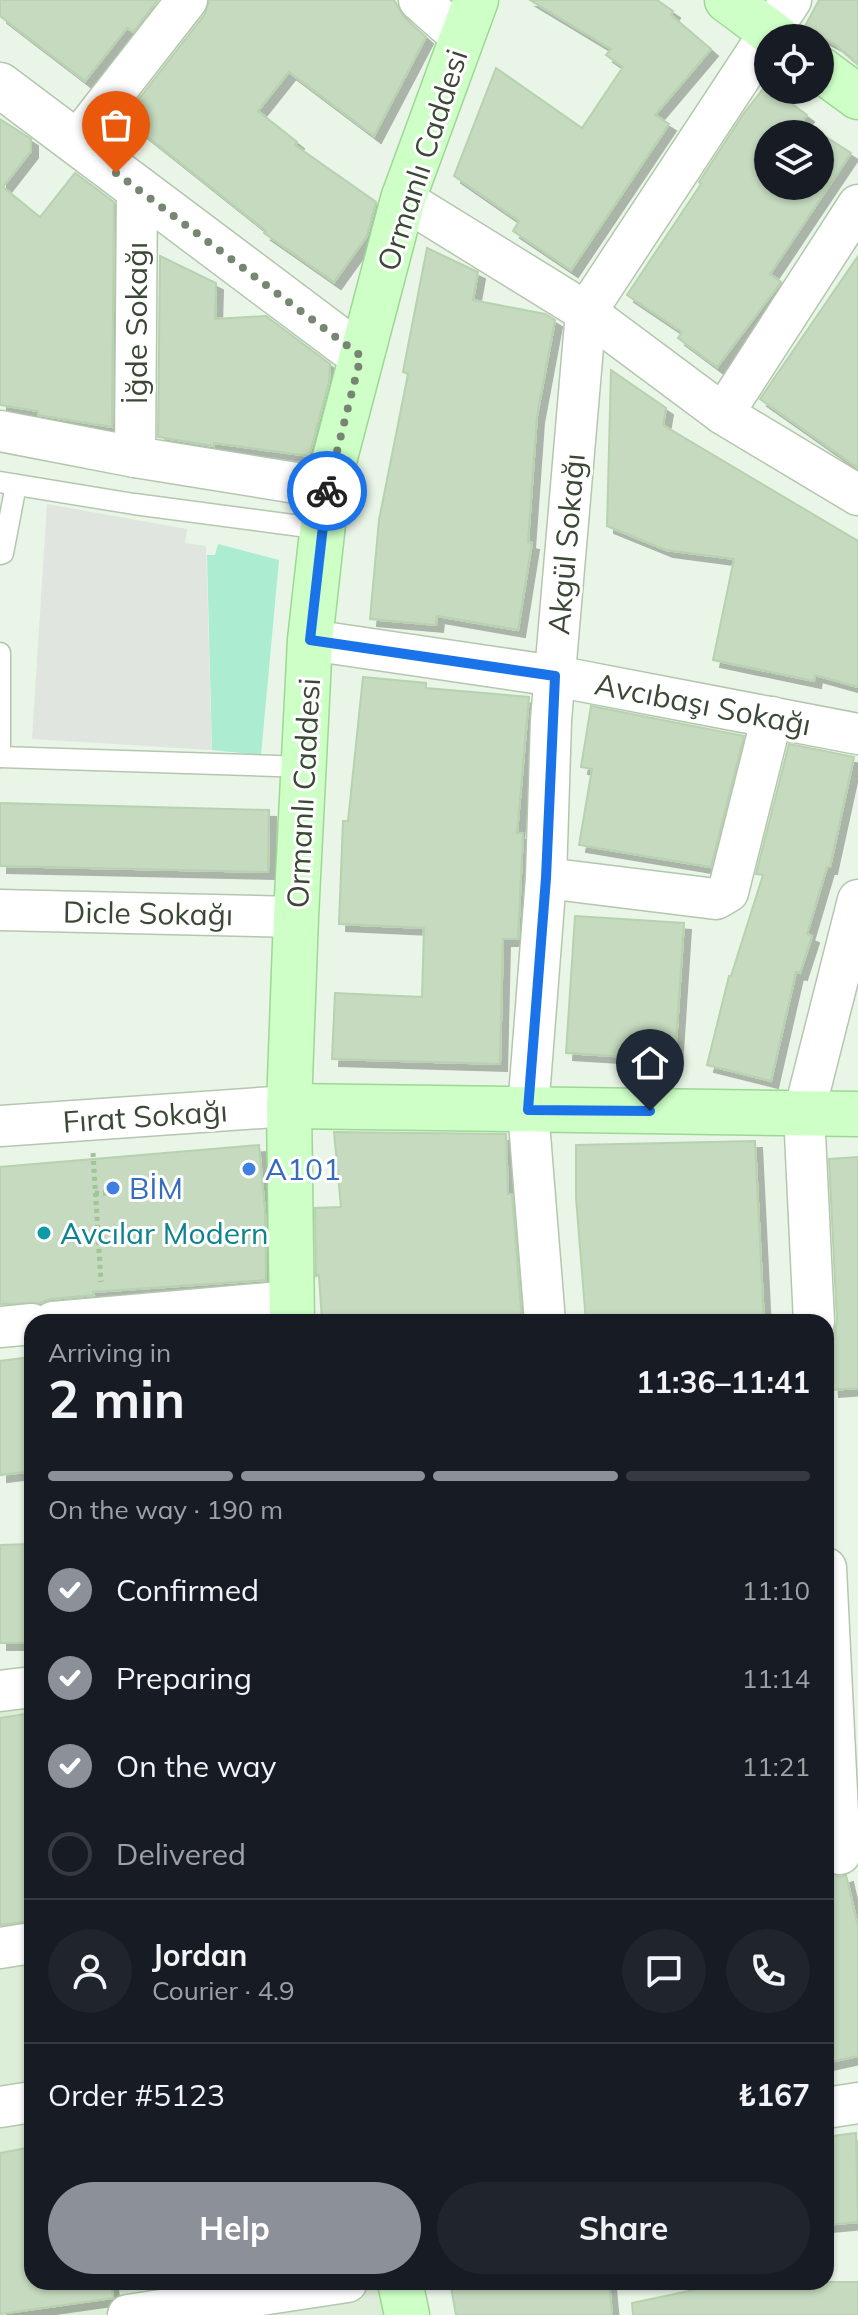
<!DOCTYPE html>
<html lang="en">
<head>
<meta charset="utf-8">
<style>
  body { margin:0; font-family:Mulish,sans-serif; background:#20242c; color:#f1f3f6; height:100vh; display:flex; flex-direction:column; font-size:30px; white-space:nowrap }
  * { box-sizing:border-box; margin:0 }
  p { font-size:26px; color:#9ea1a6 }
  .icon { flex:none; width:44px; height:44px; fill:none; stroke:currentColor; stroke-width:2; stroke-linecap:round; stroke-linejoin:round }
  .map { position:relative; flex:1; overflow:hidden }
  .details { position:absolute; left:24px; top:1314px; width:810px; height:976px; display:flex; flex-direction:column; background:#171b24; border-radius:24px; box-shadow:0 2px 6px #0004 }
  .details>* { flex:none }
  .tools { position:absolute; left:754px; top:24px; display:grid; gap:16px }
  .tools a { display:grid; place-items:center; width:80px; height:80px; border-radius:50%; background:#171b24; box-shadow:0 2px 6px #0004; font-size:40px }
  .pin { position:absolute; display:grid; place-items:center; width:68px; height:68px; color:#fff; margin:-82px -34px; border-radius:50% 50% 50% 0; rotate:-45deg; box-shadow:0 0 8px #0007 }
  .pin .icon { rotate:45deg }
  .courier { position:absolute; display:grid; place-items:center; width:80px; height:80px; margin:-40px; border:6px solid #1a73e8; border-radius:50%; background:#fff; color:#222; box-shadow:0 2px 10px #0007 }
  .headline em { font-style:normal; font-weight:700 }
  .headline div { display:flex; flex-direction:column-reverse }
  .headline { display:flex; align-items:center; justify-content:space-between; height:136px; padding:0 24px }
  h1 { font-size:52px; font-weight:700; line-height:60px }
  .bar { display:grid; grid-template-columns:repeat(4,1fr); gap:12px 8px; align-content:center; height:96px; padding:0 24px }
  .bar i { height:10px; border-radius:6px; background:#363941 }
  .bar .active { background:#8c9099 }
  .bar p { grid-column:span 4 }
  .line { display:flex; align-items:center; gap:20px; padding:0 24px; border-top:2px solid #363941 }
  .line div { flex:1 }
  .round { display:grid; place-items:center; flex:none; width:84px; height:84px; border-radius:42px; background:#20242c }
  ol { padding:0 24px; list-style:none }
  li { display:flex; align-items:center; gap:24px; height:88px }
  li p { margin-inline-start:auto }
  li .icon { padding:8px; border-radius:50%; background:#8c9099; color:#fff; stroke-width:4 }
  li:last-child { color:#9ea1a6 }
  li i { width:44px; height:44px; border:4px solid #363941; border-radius:50% }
  .primary-button { display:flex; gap:16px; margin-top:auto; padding:16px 24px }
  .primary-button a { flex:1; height:92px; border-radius:48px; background:#8c9099; color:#fff; font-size:32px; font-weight:700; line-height:92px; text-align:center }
  .primary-button a+a { background:#20242c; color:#f1f3f6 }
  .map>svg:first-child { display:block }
  .residential { fill:#dcedd8 }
  .green { fill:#acecd1 }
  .parking { fill:#e1e5df }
  .building { fill:#c5dabe; stroke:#b7d2ae; stroke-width:2; filter:url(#shadow) }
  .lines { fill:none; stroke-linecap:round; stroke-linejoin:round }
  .service-casing { stroke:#b4c7ae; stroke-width:23 }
  .minor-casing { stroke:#b4c7ae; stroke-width:43 }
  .tertiary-casing { stroke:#b4c7ae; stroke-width:47 }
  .secondary-casing { stroke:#9cd893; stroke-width:47 }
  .path { stroke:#a2c498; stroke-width:5; stroke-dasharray:4 4; stroke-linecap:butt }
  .service { stroke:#fff; stroke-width:20 }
  .minor { stroke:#fff; stroke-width:40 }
  .tertiary { stroke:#fff; stroke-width:44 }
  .secondary { stroke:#cdffc6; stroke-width:44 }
  .done { stroke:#778573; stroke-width:8; stroke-dasharray:0 14.4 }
  .route { stroke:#1a73e8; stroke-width:10 }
  .shop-dot { fill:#3f7fe0; stroke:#fff; stroke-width:3 }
  .culture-dot { fill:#0f9aa8; stroke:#fff; stroke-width:3 }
  .labels { text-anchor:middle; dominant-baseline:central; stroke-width:6; stroke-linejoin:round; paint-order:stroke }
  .street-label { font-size:30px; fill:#3a4835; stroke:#fff }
  .shop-label { font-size:30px; fill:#366cbe; stroke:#fff; text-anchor:start }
  .culture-label { font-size:30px; fill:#0d838f; stroke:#fff; text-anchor:start }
</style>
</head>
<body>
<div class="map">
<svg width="858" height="2315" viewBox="0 0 858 2315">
  <defs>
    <filter id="shadow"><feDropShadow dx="7" dy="7" stdDeviation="0" flood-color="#0004"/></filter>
  </defs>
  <rect width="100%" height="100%" fill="#e9f5e7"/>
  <polygon class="residential" points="32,1707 32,2282 397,2282 404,2315 0,2315 0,1711"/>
  <polygon class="green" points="218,544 279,560 261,755 212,750 207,555 215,555"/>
  <polygon class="parking" points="47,504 187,529 185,543 206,546 212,750 32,739"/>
  <g class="building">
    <polygon points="0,0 158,0 133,32 127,28 85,81 0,16"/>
    <polygon points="209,0 394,0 404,17 426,37 374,136 289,72 258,111 297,142 295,145 376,202 367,236 334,282 264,233 266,231 124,118 205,14"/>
    <polygon points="530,0 657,0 673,11 671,15 711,49 655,115 669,124 571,270 513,231 519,221 454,176 496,68 582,128 623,67 606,55 611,49"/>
    <polygon points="819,0 858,0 858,64 835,44 804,28"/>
    <polygon points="766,85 768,90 773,90 807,115 793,134 768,134 768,186 820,186 820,133 851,153 770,274 781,282 717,367 678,338 682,332 627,295 701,184 699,182 744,113"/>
    <polygon points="0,119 31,139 31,151 3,187 40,217 75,173 114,202 112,427 38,415 38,411 0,405"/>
    <polygon points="427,248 478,272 473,300 545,314 555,320 537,416 528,542 532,543 518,630 437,616 436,625 370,619 379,520 408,374 403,372"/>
    <polygon points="160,256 216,283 215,319 266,316 330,364 329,382 309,456 214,443 214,446 158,437"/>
    <polygon points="858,256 858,468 760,399"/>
    <polygon points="611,370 666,408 663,425 858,541 858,687 815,675 814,681 713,660 734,559 666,550 607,526"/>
    <polygon points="363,677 426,683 426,688 529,697 517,833 523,833 518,939 503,939 500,1064 332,1059 335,993 422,997 424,928 339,924 343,821 348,821"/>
    <polygon points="591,706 744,736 711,867 579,845 592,769 581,767"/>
    <polygon points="789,744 854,757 830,867 827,867 807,934 812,936 800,973 796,972 771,1081 707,1065 729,976 731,976 763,875 756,874"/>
    <polygon points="0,803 269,810 268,872 0,866"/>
    <polygon points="575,916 684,923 675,1060 566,1053"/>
    <polygon points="334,1132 506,1134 508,1194 512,1194 522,1322 322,1322 319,1275 316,1276 315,1208 341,1207"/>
    <polygon points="755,1141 764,1322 586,1322 576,1198 576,1145"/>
    <polygon points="259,1145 265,1212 266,1280 93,1292 94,1295 51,1299 40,1303 0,1304 0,1167"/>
    <polygon points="858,1157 858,1388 832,1390 829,1339 835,1332 837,1321 829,1159"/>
    <polygon points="32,1357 32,1471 0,1475 0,1361"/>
    <polygon points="32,1544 32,1643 0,1643 0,1545"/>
    <polygon points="32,1713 32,1921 0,1925 0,1718"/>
    <polygon points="826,1871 840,1877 846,1875 858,1927 858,2056 826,2063"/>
    <polygon points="856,2133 858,2222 826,2225 826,2137"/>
    <polygon points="32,2147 32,2282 111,2282 113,2298 0,2314 0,2153"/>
    <polygon points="450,2282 609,2282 612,2315 456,2315"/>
    <polygon points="731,2282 858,2282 858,2315 633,2315 632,2303"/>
  </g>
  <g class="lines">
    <g class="service-casing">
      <g id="service">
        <polyline points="0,482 134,504 323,529"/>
        <polyline points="0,554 3,553 16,485"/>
        <polyline points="0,653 0,757"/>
        <polyline points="0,757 306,767"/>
      </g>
    </g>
    <g class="minor-casing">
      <g id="minor">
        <polyline points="419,0 462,38"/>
        <polyline points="76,142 187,0"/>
        <polyline points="403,199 586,312 723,414 858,495"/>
        <polyline points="723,414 858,205"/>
        <polyline points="0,431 135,457 327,488"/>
        <polyline points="135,457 137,188"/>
        <polyline points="310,640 555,676 858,734"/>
        <polyline points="546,878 716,899 728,892 772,717"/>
        <polyline points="0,910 296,917"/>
        <polyline points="0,1126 289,1106"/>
        <polyline points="53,1322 291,1301"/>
        <polyline points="545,1322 528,1110 546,878 551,720 586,312 791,0"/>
        <polyline points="814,1322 804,1113 858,900"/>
        <polyline points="0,1327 32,1324"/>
        <polyline points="826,1568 840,1854"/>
        <polyline points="0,1691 32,1687"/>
        <polyline points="0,1948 32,1943"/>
        <polyline points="0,2107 32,2102"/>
        <polyline points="826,2108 858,2103"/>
        <polyline points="128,2315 347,2282"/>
      </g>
    </g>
    <g class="tertiary-casing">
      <polyline id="tertiary" points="0,85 361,356"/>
    </g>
    <g class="secondary-casing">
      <g id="secondary">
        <polyline points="727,0 778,38"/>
        <polyline points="820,69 858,97"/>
        <polyline points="289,1106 858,1114"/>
        <polyline points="292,1322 289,1106 296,917 310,640 327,488 403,199 476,0"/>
        <polyline points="400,2282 407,2315"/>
      </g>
    </g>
    <g class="path">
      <polyline points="93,1153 101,1282"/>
      <polyline points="95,1193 108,1193"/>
    </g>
    <use href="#service" class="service"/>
    <use href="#minor" class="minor"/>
    <use href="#tertiary" class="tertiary"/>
    <use href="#secondary" class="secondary"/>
  </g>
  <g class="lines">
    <polyline class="done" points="116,173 361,356 327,491"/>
    <polyline class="route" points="327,491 310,640 555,676 546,878 528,1110 650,1111"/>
  </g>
  <g class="shop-dot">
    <circle cx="249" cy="1169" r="8"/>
    <circle cx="113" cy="1188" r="8"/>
  </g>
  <circle class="culture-dot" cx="44" cy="1233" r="8"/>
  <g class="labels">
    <g class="street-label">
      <text transform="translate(422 160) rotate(-72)">Ormanlı Caddesi</text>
      <text transform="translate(136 323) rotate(-90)">İğde Sokağı</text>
      <text transform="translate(566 544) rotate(-85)">Akgül Sokağı</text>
      <text transform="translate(703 704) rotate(11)">Avcıbaşı Sokağı</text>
      <text transform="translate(303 793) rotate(-87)">Ormanlı Caddesi</text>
      <text transform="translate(148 913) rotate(1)">Dicle Sokağı</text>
      <text transform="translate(145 1116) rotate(-4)">Fırat Sokağı</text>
    </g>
    <g class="shop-label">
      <text x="265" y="1169">A101</text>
      <text x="129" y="1188">BİM</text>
    </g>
    <g class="culture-label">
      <text x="60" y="1233">Avcılar Modern</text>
    </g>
  </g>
</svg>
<div class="tools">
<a><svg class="icon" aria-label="locate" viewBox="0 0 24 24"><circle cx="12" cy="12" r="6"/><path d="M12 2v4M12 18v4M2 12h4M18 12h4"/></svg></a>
<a><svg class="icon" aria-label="layers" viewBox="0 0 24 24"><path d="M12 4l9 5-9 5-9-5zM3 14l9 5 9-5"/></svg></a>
</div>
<div class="pin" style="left:116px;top:173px;background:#ea580c"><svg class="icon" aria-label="bag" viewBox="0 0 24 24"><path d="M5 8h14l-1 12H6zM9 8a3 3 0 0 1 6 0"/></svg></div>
<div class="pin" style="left:650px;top:1111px;background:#1f2937"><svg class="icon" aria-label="home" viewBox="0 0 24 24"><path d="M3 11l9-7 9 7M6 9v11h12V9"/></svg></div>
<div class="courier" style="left:327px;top:491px"><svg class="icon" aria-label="bike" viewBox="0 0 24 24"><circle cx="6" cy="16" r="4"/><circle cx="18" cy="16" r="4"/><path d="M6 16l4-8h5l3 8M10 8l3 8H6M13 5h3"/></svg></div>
<section class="details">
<div class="headline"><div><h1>2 min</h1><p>Arriving in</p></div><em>11:36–11:41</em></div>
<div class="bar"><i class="active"></i><i class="active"></i><i class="active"></i><i></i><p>On the way · 190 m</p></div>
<ol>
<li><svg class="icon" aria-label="check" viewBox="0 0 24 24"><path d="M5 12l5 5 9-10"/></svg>Confirmed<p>11:10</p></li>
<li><svg class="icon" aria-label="check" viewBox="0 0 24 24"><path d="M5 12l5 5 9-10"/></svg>Preparing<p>11:14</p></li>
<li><svg class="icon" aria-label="check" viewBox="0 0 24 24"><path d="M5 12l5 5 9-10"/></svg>On the way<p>11:21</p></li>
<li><i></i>Delivered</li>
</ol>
<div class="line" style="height:144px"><a class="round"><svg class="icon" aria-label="person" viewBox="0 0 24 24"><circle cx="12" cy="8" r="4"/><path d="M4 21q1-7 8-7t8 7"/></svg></a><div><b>Jordan</b><p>Courier · 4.9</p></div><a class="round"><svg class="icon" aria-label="chat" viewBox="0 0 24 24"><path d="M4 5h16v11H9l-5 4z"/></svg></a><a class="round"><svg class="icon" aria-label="phone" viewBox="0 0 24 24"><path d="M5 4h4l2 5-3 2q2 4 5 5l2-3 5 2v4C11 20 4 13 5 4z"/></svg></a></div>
<div class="line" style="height:104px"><div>Order #5123</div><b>₺167</b></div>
<div class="primary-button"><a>Help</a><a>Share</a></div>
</section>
</div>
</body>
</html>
